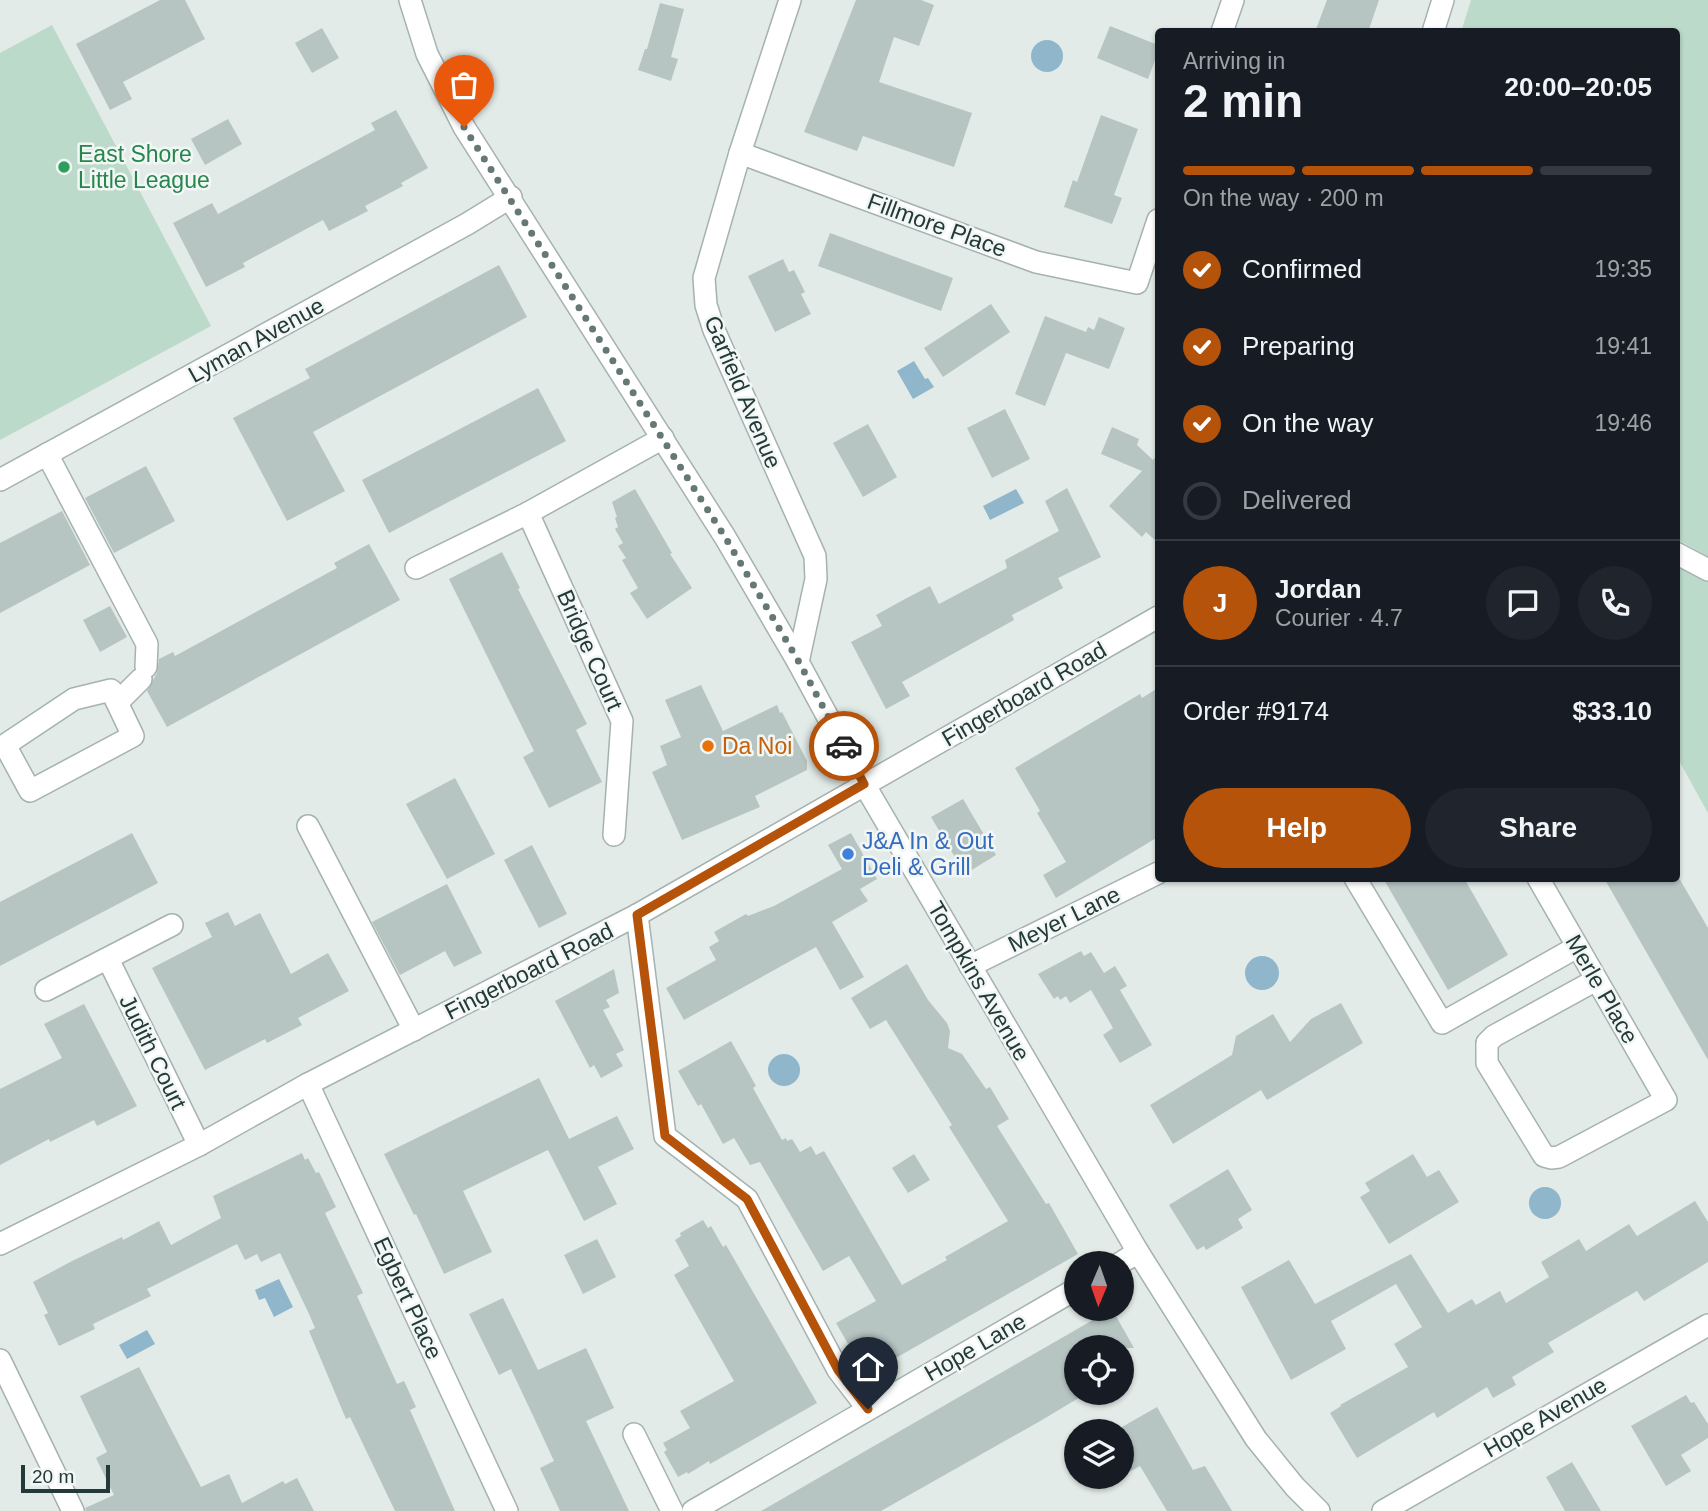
<!DOCTYPE html>
<html lang="en">
<head>
<meta charset="utf-8">
<style>
  body { margin:0; font-family:Arial,sans-serif; background:#20242c; color:#f1f3f6; height:100vh; display:flex; flex-direction:column; font-size:26px; white-space:nowrap }
  * { box-sizing:border-box; margin:0 }
  p { font-size:23px; color:#9ea1a6 }
  .icon { flex:none; width:38px; height:38px; fill:none; stroke:currentColor; stroke-width:2; stroke-linecap:round; stroke-linejoin:round }
  .map { position:relative; flex:1; overflow:hidden }
  .drawer { position:absolute; left:1155px; top:28px; width:525px; height:854px; display:flex; flex-direction:column; background:#171b24; border-radius:7px; box-shadow:0 2px 5px #0004 }
  .drawer>* { flex:none }
  .needle { width:46px; rotate:182deg }
  .buttons { position:absolute; left:1064px; top:1251px; display:grid; gap:14px }
  .buttons a { display:grid; place-items:center; width:70px; height:70px; border-radius:50%; background:#171b24; box-shadow:0 2px 5px #0004; font-size:35px }
  .scale { position:absolute; left:21px; bottom:18px; width:89px; box-sizing:border-box; padding-left:7px; border:4px solid #233a38; border-top:0; font-size:19px; line-height:24px; white-space:nowrap; color:#233a38; -webkit-text-stroke:5px #f2f7f6; paint-order:stroke }
  .pin { position:absolute; display:grid; place-items:center; width:60px; height:60px; color:#fff; margin:-72px -30px; border-radius:50% 50% 50% 0; rotate:-45deg; box-shadow:0 0 7px #0007 }
  .pin .icon { rotate:45deg }
  .courier { position:absolute; display:grid; place-items:center; width:70px; height:70px; margin:-35px; border:5px solid #b45309; border-radius:50%; background:#fff; color:#222; box-shadow:0 2px 9px #0007 }
  .overview em { font-style:normal; font-weight:600 }
  .overview div { display:flex; flex-direction:column-reverse }
  .overview { display:flex; align-items:center; justify-content:space-between; height:119px; padding:0 28px }
  h1 { font-size:46px; font-weight:600; line-height:52px }
  .bar { display:grid; grid-template-columns:repeat(4,1fr); gap:10px 7px; align-content:center; height:84px; padding:0 28px }
  .bar i { height:9px; border-radius:5px; background:#363941 }
  .bar .on { background:#b45309 }
  .bar p { grid-column:span 4 }
  .line { display:flex; align-items:center; gap:18px; padding:0 28px; border-top:2px solid #363941 }
  .line div { flex:1 }
  .round { display:grid; place-items:center; flex:none; width:74px; height:74px; border-radius:37px; background:#20242c }
  ol { padding:0 28px; list-style:none }
  li { display:flex; align-items:center; gap:21px; height:77px }
  li p { margin-inline-start:auto }
  li .icon { padding:7px; border-radius:50%; background:#b45309; color:#fff; stroke-width:4 }
  li:last-child { color:#9ea1a6 }
  li i { width:38px; height:38px; border:4px solid #363941; border-radius:50% }
  .button { display:flex; gap:14px; margin-top:auto; padding:14px 28px }
  .button a { flex:1; height:80px; border-radius:42px; background:#b45309; color:#fff; font-size:28px; font-weight:600; line-height:80px; text-align:center }
  .button a+a { background:#20242c; color:#f1f3f6 }
  .map>svg:first-child { display:block }
  .green { fill:#bcdaca }
  .water { fill:#8fb6cb }
  .building { fill:#b7c5c2 }
  .lines { fill:none; stroke-linecap:round; stroke-linejoin:round }
  .minor-casing { stroke:#a5b2b0; stroke-width:24 }
  .minor { stroke:#fff; stroke-width:21 }
  .done { stroke:#667876; stroke-width:7; stroke-dasharray:0 12.6 }
  .route { stroke:#b45309; stroke-width:9 }
  .leisure-dot { fill:#2e9e5b; stroke:#f2f7f6; stroke-width:2.5 }
  .food-dot { fill:#e8710a; stroke:#f2f7f6; stroke-width:2.5 }
  .shop-dot { fill:#3f7fe0; stroke:#f2f7f6; stroke-width:2.5 }
  .labels { text-anchor:middle; dominant-baseline:central; stroke-width:5; stroke-linejoin:round; paint-order:stroke }
  .leisure-label { font-size:23px; fill:#27864d; stroke:#f2f7f6; text-anchor:start }
  .street-label { font-size:23px; fill:#233a38; stroke:#f2f7f6 }
  .food-label { font-size:23px; fill:#c56008; stroke:#f2f7f6; text-anchor:start }
  .shop-label { font-size:23px; fill:#366cbe; stroke:#f2f7f6; text-anchor:start }
</style>
</head>
<body>
<div class="map">
<svg width="1708" height="1511" viewBox="0 0 1708 1511">
  <rect width="100%" height="100%" fill="#e2ebe8"/>
  <g class="green">
    <polygon points="1471,0 1708,0 1708,557 1677,539 1676,32 1461,32"/>
    <polygon points="52,25 211,326 0,440 0,53"/>
    <polygon points="1676,562 1708,576 1708,813 1677,757"/>
  </g>
  <g class="water">
    <circle cx="1047" cy="56" r="16"/>
    <polygon points="914,361 925,379 928,378 934,387 913,399 897,371"/>
    <polygon points="1016,489 1024,503 990,520 983,506"/>
    <circle cx="1262" cy="973" r="17"/>
    <circle cx="784" cy="1070" r="16"/>
    <circle cx="1545" cy="1203" r="16"/>
    <polygon points="279,1279 293,1307 274,1317 265,1298 259,1300 255,1290"/>
    <polygon points="147,1330 155,1344 127,1359 119,1345"/>
  </g>
  <g class="building">
    <polygon points="160,0 185,0 205,39 123,82 132,99 110,110 76,44"/>
    <polygon points="856,0 921,0 934,5 919,46 894,37 879,82 972,113 954,167 863,136 857,151 804,132"/>
    <polygon points="1327,0 1379,0 1368,32 1315,32"/>
    <polygon points="660,3 684,9 671,57 678,59 671,81 638,70 645,49 647,49"/>
    <polygon points="1110,26 1158,45 1158,52 1148,79 1097,58"/>
    <polygon points="322,28 339,58 312,73 295,43"/>
    <polygon points="396,110 428,168 401,183 403,186 365,206 368,211 329,231 323,220 243,263 245,267 206,287 173,223 212,203 218,214 375,130 371,123"/>
    <polygon points="1101,115 1138,129 1114,195 1122,198 1112,224 1064,207 1073,180 1077,182"/>
    <polygon points="228,119 242,144 205,165 191,139"/>
    <polygon points="830,233 953,278 941,311 818,266"/>
    <polygon points="783,259 789,272 794,270 805,292 801,294 811,314 775,332 748,276"/>
    <polygon points="499,265 527,317 313,432 345,491 287,521 233,418 310,378 305,369"/>
    <polygon points="991,304 1010,332 943,377 924,348"/>
    <polygon points="1045,316 1086,332 1088,327 1094,330 1099,317 1125,328 1109,369 1066,353 1045,406 1015,394"/>
    <polygon points="538,388 566,441 389,533 362,480"/>
    <polygon points="1005,409 1030,459 992,478 967,428"/>
    <polygon points="868,424 897,477 863,497 833,443"/>
    <polygon points="1112,427 1139,439 1137,445 1153,460 1158,454 1158,543 1146,532 1142,537 1109,506 1142,471 1101,454"/>
    <polygon points="146,466 175,521 114,553 85,498"/>
    <polygon points="1067,488 1101,557 1058,578 1063,588 1012,615 1014,620 902,682 910,696 886,709 851,642 882,626 876,615 905,599 930,586 939,604 1007,568 1005,560 1059,531 1045,501"/>
    <polygon points="635,489 672,553 670,554 692,588 647,619 630,593 638,588 622,560 626,558 618,546 623,543 615,529 618,527 615,518 617,517 612,502"/>
    <polygon points="62,511 90,565 0,613 0,543"/>
    <polygon points="369,544 400,600 167,727 147,691 157,673 159,659 173,652 175,656 337,568 334,563"/>
    <polygon points="502,552 520,588 518,589 587,724 576,730 602,782 549,808 523,757 534,751 449,579"/>
    <polygon points="110,606 127,637 100,652 83,620"/>
    <polygon points="701,685 723,731 777,705 780,713 782,712 807,761 807,770 755,796 760,807 682,840 652,772 667,765 660,746 681,737 665,700"/>
    <polygon points="1158,688 1158,837 1056,898 1043,875 1066,862 1037,813 1040,811 1015,768 1140,694 1142,698"/>
    <polygon points="455,778 495,854 447,879 406,804"/>
    <polygon points="963,799 996,855 970,871 961,856 956,859 931,817"/>
    <polygon points="132,833 158,883 0,966 0,902"/>
    <polygon points="851,833 877,879 860,889 868,901 832,922 864,977 840,990 816,947 684,1020 666,988 716,960 709,947 719,941 714,932 746,914 748,916 774,906 842,869 828,845"/>
    <polygon points="532,845 567,914 539,928 504,860"/>
    <polygon points="1383,878 1464,878 1508,955 1448,990"/>
    <polygon points="1604,878 1679,878 1708,928 1708,1060"/>
    <polygon points="447,884 482,953 454,967 445,951 400,975 372,922"/>
    <polygon points="228,912 235,926 260,913 291,974 328,953 349,991 298,1018 302,1025 267,1043 265,1039 205,1070 152,968 212,937 205,923"/>
    <polygon points="1081,951 1084,956 1091,952 1104,973 1115,966 1127,986 1120,990 1152,1045 1120,1063 1103,1035 1113,1028 1091,990 1070,1003 1066,996 1060,1000 1058,996 1054,999 1038,974"/>
    <polygon points="907,964 928,1000 947,1023 950,1031 948,1048 962,1054 986,1089 990,1087 1009,1119 997,1126 1046,1204 1049,1203 1078,1254 866,1375 836,1323 876,1301 849,1256 823,1271 760,1162 750,1165 734,1138 723,1144 701,1104 698,1106 678,1071 731,1041 756,1086 753,1088 782,1140 786,1138 787,1141 792,1139 800,1152 811,1146 816,1155 824,1151 902,1285 947,1260 945,1257 1008,1221 949,1127 952,1125 886,1020 870,1029 851,998"/>
    <polygon points="614,969 619,993 606,1000 610,1007 603,1010 624,1050 616,1054 623,1066 601,1078 594,1065 590,1068 555,1001"/>
    <polygon points="1341,1003 1363,1043 1267,1100 1261,1090 1173,1144 1150,1105 1232,1055 1236,1036 1273,1014 1290,1042 1311,1019"/>
    <polygon points="84,1004 137,1106 97,1126 94,1120 50,1142 49,1139 0,1165 0,1089 62,1058 44,1024"/>
    <polygon points="539,1078 569,1139 617,1116 634,1149 598,1167 617,1204 584,1221 548,1150 463,1191 492,1252 444,1274 416,1214 414,1215 384,1154"/>
    <polygon points="302,1153 305,1160 308,1158 316,1173 319,1172 336,1207 325,1213 363,1293 357,1296 397,1384 404,1381 416,1407 410,1410 455,1511 395,1511 350,1417 346,1419 309,1331 315,1328 309,1314 280,1253 261,1262 257,1254 245,1260 237,1244 147,1289 151,1296 93,1324 95,1329 59,1346 44,1315 48,1313 33,1282 72,1261 122,1237 123,1240 159,1221 171,1245 221,1218 213,1196"/>
    <polygon points="914,1154 930,1180 908,1193 892,1168"/>
    <polygon points="1413,1154 1427,1177 1439,1170 1459,1202 1389,1244 1360,1197 1370,1191 1365,1183"/>
    <polygon points="1228,1169 1252,1210 1238,1219 1243,1228 1206,1250 1204,1246 1197,1250 1169,1205"/>
    <polygon points="1695,1201 1708,1222 1708,1262 1644,1301 1637,1291 1548,1343 1554,1352 1512,1377 1516,1385 1493,1398 1487,1387 1437,1418 1434,1412 1357,1458 1330,1413 1341,1406 1340,1405 1408,1367 1394,1344 1422,1327 1396,1284 1331,1321 1346,1349 1291,1380 1241,1287 1289,1260 1315,1304 1411,1254 1448,1313 1472,1299 1476,1305 1500,1291 1506,1303 1549,1277 1541,1262 1579,1239 1586,1251 1629,1224 1637,1236"/>
    <polygon points="703,1220 708,1228 711,1226 723,1247 726,1245 817,1403 710,1464 709,1461 688,1474 687,1472 678,1477 664,1452 667,1450 663,1443 690,1428 680,1411 734,1381 674,1275 689,1266 675,1240 681,1236 680,1233"/>
    <polygon points="597,1239 616,1277 583,1294 564,1255"/>
    <polygon points="503,1298 538,1370 586,1348 614,1408 586,1421 629,1511 560,1511 540,1468 554,1461 535,1420 511,1369 499,1375 469,1314"/>
    <polygon points="1112,1309 1134,1348 1076,1348 1076,1393 1087,1393 1042,1420 881,1511 761,1511"/>
    <polygon points="139,1367 201,1487 229,1474 242,1503 283,1481 285,1484 297,1478 314,1511 86,1511 85,1508 114,1495 96,1458 107,1452 80,1396"/>
    <polygon points="1686,1395 1691,1403 1694,1402 1708,1424 1708,1438 1681,1455 1691,1471 1666,1486 1631,1426"/>
    <polygon points="1157,1407 1193,1470 1205,1466 1232,1511 1167,1511 1140,1466 1122,1476 1122,1427"/>
    <polygon points="1572,1462 1601,1511 1565,1511 1546,1477"/>
  </g>
  <g class="lines">
    <g class="minor-casing">
      <g id="minor">
        <polyline points="410,0 427,54 464,127 725,537 798,662 864,784 1138,1252 1256,1439 1295,1487 1319,1511"/>
        <polyline points="790,0 740,153 704,278 706,305 714,330 815,556 816,579 798,662"/>
        <polyline points="1222,32 1233,0"/>
        <polyline points="1433,32 1443,0"/>
        <polyline points="740,153 1036,262 1137,283 1158,220"/>
        <polyline points="47,454 147,644 146,667"/>
        <polyline points="0,480 467,224 511,197"/>
        <polyline points="1676,553 1708,570"/>
        <polyline points="416,568 528,513"/>
        <polygon points="111,690 133,736 30,791 5,745 74,699"/>
        <polyline points="118,702 141,679"/>
        <polyline points="308,826 414,1030"/>
        <polyline points="614,835 622,721 528,513 663,438"/>
        <polyline points="1355,878 1442,1023 1577,947"/>
        <polyline points="1538,878 1666,1100 1559,1157 1551,1158 1544,1156 1487,1063 1487,1043 1494,1036 1596,980"/>
        <polyline points="637,915 665,1136 747,1199 838,1370 868,1409"/>
        <polyline points="108,959 199,1145"/>
        <polyline points="970,966 1158,873"/>
        <polyline points="46,990 172,925"/>
        <polyline points="308,1084 507,1511"/>
        <polyline points="0,1244 199,1145 308,1084 637,915 1158,617"/>
        <polyline points="1119,1264 1138,1252"/>
        <polyline points="0,1360 73,1511"/>
        <polyline points="634,1434 672,1511"/>
        <polyline points="693,1511 1076,1289"/>
        <polyline points="1383,1511 1708,1325"/>
      </g>
    </g>
    <use href="#minor" class="minor"/>
  </g>
  <g class="lines">
    <polyline class="done" points="464,127 725,537 799,662 844,746"/>
    <polyline class="route" points="844,746 864,784 637,915 665,1136 747,1199 838,1370 868,1409"/>
  </g>
  <circle class="leisure-dot" cx="64" cy="167" r="7"/>
  <circle class="food-dot" cx="708" cy="746" r="7"/>
  <circle class="shop-dot" cx="848" cy="854" r="7"/>
  <g class="labels">
    <g class="leisure-label">
      <text x="78" y="154">East Shore<tspan x="78" dy="26">Little League</tspan></text>
    </g>
    <g class="street-label">
      <text transform="translate(937 225) rotate(20)">Fillmore Place</text>
      <text transform="translate(256 340) rotate(-29)">Lyman Avenue</text>
      <text transform="translate(743 392) rotate(67)">Garfield Avenue</text>
      <text transform="translate(590 650) rotate(66)">Bridge Court</text>
      <text transform="translate(1024 694) rotate(-30)">Fingerboard Road</text>
      <text transform="translate(1064 919) rotate(-26)">Meyer Lane</text>
      <text transform="translate(529 971) rotate(-27)">Fingerboard Road</text>
      <text transform="translate(979 981) rotate(60)">Tompkins Avenue</text>
      <text transform="translate(1602 989) rotate(60)">Merle Place</text>
      <text transform="translate(153 1052) rotate(64)">Judith Court</text>
      <text transform="translate(408 1298) rotate(65)">Egbert Place</text>
      <text transform="translate(975 1347) rotate(-30)">Hope Lane</text>
      <text transform="translate(1545 1417) rotate(-30)">Hope Avenue</text>
    </g>
    <g class="food-label">
      <text x="722" y="746">Da Noi</text>
    </g>
    <g class="shop-label">
      <text x="862" y="841">J&amp;A In &amp; Out<tspan x="862" dy="26">Deli &amp; Grill</tspan></text>
    </g>
  </g>
</svg>
<div class="buttons">
<a><svg class="needle" viewBox="-14 -14 28 28"><path d="M0-13l5 13h-10z" fill="#e53935"/><path d="M0 13l5-13h-10z" fill="#9ea1a6"/></svg></a>
<a><svg class="icon" aria-label="locate" viewBox="0 0 24 24"><circle cx="12" cy="12" r="6"/><path d="M12 2v4M12 18v4M2 12h4M18 12h4"/></svg></a>
<a><svg class="icon" aria-label="layers" viewBox="0 0 24 24"><path d="M12 4l9 5-9 5-9-5zM3 14l9 5 9-5"/></svg></a>
</div>
<div class="scale">20 m</div>
<div class="pin" style="left:464px;top:127px;background:#ea580c"><svg class="icon" aria-label="bag" viewBox="0 0 24 24"><path d="M5 8h14l-1 12H6zM9 8a3 3 0 0 1 6 0"/></svg></div>
<div class="pin" style="left:868px;top:1409px;background:#1f2937"><svg class="icon" aria-label="home" viewBox="0 0 24 24"><path d="M3 11l9-7 9 7M6 9v11h12V9"/></svg></div>
<div class="courier" style="left:844px;top:746px"><svg class="icon" aria-label="car" viewBox="0 0 24 24"><path d="M5 17H2v-5l4-1 3-4h7l3 4 3 1v5h-3M9 17h6M6 11h13"/><circle cx="7" cy="17" r="2"/><circle cx="17" cy="17" r="2"/></svg></div>
<section class="drawer">
<div class="overview"><div><h1>2 min</h1><p>Arriving in</p></div><em>20:00–20:05</em></div>
<div class="bar"><i class="on"></i><i class="on"></i><i class="on"></i><i></i><p>On the way · 200 m</p></div>
<ol>
<li><svg class="icon" aria-label="check" viewBox="0 0 24 24"><path d="M5 12l5 5 9-10"/></svg>Confirmed<p>19:35</p></li>
<li><svg class="icon" aria-label="check" viewBox="0 0 24 24"><path d="M5 12l5 5 9-10"/></svg>Preparing<p>19:41</p></li>
<li><svg class="icon" aria-label="check" viewBox="0 0 24 24"><path d="M5 12l5 5 9-10"/></svg>On the way<p>19:46</p></li>
<li><i></i>Delivered</li>
</ol>
<div class="line" style="height:126px"><b class="round" style="background:#b45309;color:#fff">J</b><div><b>Jordan</b><p>Courier · 4.7</p></div><a class="round"><svg class="icon" aria-label="chat" viewBox="0 0 24 24"><path d="M4 5h16v11H9l-5 4z"/></svg></a><a class="round"><svg class="icon" aria-label="phone" viewBox="0 0 24 24"><path d="M5 4h4l2 5-3 2q2 4 5 5l2-3 5 2v4C11 20 4 13 5 4z"/></svg></a></div>
<div class="line" style="height:91px"><div>Order #9174</div><b>$33.10</b></div>
<div class="button"><a>Help</a><a>Share</a></div>
</section>
</div>
</body>
</html>
